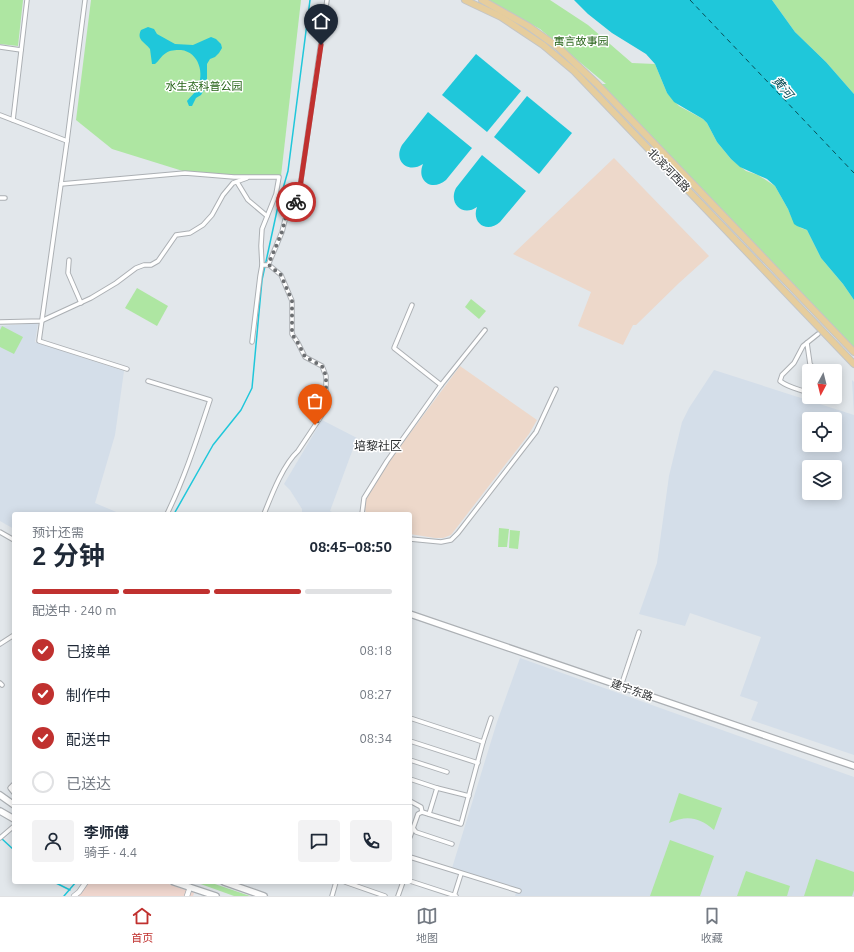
<!DOCTYPE html>
<html lang="zh">
<head>
<meta charset="utf-8">
<style>
  body { margin:0; font-family:Ubuntu,"Noto Sans SC",sans-serif; background:#f2f2f3; color:#1f2937; height:100vh; display:flex; flex-direction:column; font-size:15px; white-space:nowrap }
  * { box-sizing:border-box; margin:0 }
  p { font-size:13px; color:#747a83 }
  .icon { flex:none; width:22px; height:22px; fill:none; stroke:currentColor; stroke-width:2; stroke-linecap:round; stroke-linejoin:round }
  .map { position:relative; flex:1; overflow:hidden }
  .drawer { position:absolute; left:12px; top:512px; width:400px; height:372px; display:flex; flex-direction:column; background:#fff; border-radius:4px; box-shadow:0 2px 10px #0003 }
  .drawer>* { flex:none }
  .needle { width:26px; rotate:187deg }
  .tools { position:absolute; left:802px; top:364px; display:grid; gap:8px }
  .tools a { display:grid; place-items:center; width:40px; height:40px; border-radius:4px; background:#fff; box-shadow:0 2px 10px #0003; font-size:20px }
  .pin { position:absolute; display:grid; place-items:center; width:34px; height:34px; color:#fff; margin:-41px -17px; border-radius:50% 50% 50% 0; rotate:-45deg; box-shadow:0 0 4px #0007 }
  .pin .icon { rotate:45deg }
  .courier { position:absolute; display:grid; place-items:center; width:40px; height:40px; margin:-20px; border:3px solid #c0312f; border-radius:50%; background:#fff; color:#222; box-shadow:0 1px 5px #0007 }
  .head em { font-style:normal; font-weight:700 }
  .head div { display:flex; flex-direction:column-reverse }
  .head { display:flex; align-items:center; justify-content:space-between; height:68px; padding:0 20px }
  h1 { font-size:26px; font-weight:700; line-height:30px }
  .bar { display:grid; grid-template-columns:repeat(4,1fr); gap:6px 4px; align-content:center; height:48px; padding:0 20px }
  .bar i { height:5px; border-radius:3px; background:#e0e1e3 }
  .bar .current { background:#c0312f }
  .bar p { grid-column:span 4 }
  .line { display:flex; align-items:center; gap:10px; padding:0 20px; border-top:1px solid #e0e1e3 }
  .line div { flex:1 }
  .round { display:grid; place-items:center; flex:none; width:42px; height:42px; border-radius:4px; background:#f2f2f3 }
  ol { padding:0 20px; list-style:none }
  li { display:flex; align-items:center; gap:12px; height:44px }
  li p { margin-inline-start:auto }
  li .icon { padding:4px; border-radius:50%; background:#c0312f; color:#fff; stroke-width:4 }
  li:last-child { color:#747a83 }
  li i { width:22px; height:22px; border:2px solid #e0e1e3; border-radius:50% }
  .menu { display:flex; justify-content:space-around; align-items:center; height:56px; border-top:1px solid #e0e1e3; background:#fff; font-size:11px; color:#747a83 }
  .menu a { display:grid; justify-items:center; gap:2px }
  .menu .current { color:#c0312f }
  .map>svg:first-child { display:block }
  .commercial { fill:#efd6ce }
  .industrial { fill:#edd8ca }
  .built { fill:#d4dee9; fill-rule:evenodd }
  .green { fill:#aee6a2 }
  .water { fill:#1fc7da }
  .lines { fill:none; stroke-linecap:round; stroke-linejoin:round }
  .stream { stroke:#1fc7da; stroke-width:1.5 }
  .ferry { stroke:#094d55; stroke-width:1; stroke-dasharray:5 4; stroke-linecap:butt }
  .minor-casing { stroke:#acb0b4; stroke-width:5.5 }
  .tertiary-casing { stroke:#acb0b4; stroke-width:6 }
  .secondary-casing { stroke:#acb0b4; stroke-width:8 }
  .primary-casing { stroke:#c4c5c5; stroke-width:8 }
  .minor { stroke:#fff; stroke-width:3.5 }
  .tertiary { stroke:#fff; stroke-width:4.5 }
  .secondary { stroke:#fff; stroke-width:5.5 }
  .primary { stroke:#e6cd9d; stroke-width:6 }
  .done { stroke:#6c6f72; stroke-width:4; stroke-dasharray:0 7.2 }
  .route { stroke:#c0312f; stroke-width:5 }
  .labels { text-anchor:middle; dominant-baseline:central; stroke-width:3; stroke-linejoin:round; paint-order:stroke }
  .park-label { font-size:11px; fill:#266317; stroke:#fff }
  .street-label { font-size:11px; fill:#2d2f31; stroke:#fff }
  .water-label { font-size:12px; font-style:italic; fill:#094d55; stroke:#fff }
  .neighbourhood-label { font-size:12px; fill:#2d2f31; stroke:#fff }
</style>
</head>
<body>
<div class="map">
<svg width="854" height="896" viewBox="0 0 854 896">
  <rect width="100%" height="100%" fill="#e2e7eb"/>
  <polygon class="commercial" points="88,882 163,882 194,893 193,896 74,896"/>
  <g class="industrial">
    <polygon points="614,158 709,256 679,283 636,325 633,325 623,345 578,326 591,292 513,254"/>
    <polygon points="460,366 537,420 529,434 451,535 443,538 435,538 410,534 410,514 366,514 364,504 370,487"/>
  </g>
  <g class="built">
    <polygon points="38,323 35,342 124,371 115,435 95,503 121,514 14,514 14,529 0,521 0,326"/>
    <path d="M714,370L854,415L852,380L854,382V755L751,720L758,702L740,696L761,637L690,613L685,626L639,614L657,563L669,476L682,422L689,408ZM809,419H835V445H809ZM809,467H835V493H809Z"/>
    <polygon points="322,420 357,438 330,511 336,514 302,514 302,509 290,490 284,484"/>
    <polygon points="520,658 854,777 854,896 515,896 517,888 452,868 497,722"/>
  </g>
  <g class="green">
    <polygon points="0,0 23,0 18,46 0,44"/>
    <polygon points="91,0 301,0 281,176 234,176 186,172 112,149 76,120"/>
    <polygon points="486,0 550,0 588,25 632,63 655,64 667,93 679,106 703,119 707,123 717,142 731,159 746,171 758,175 775,186 788,209 792,218 801,228 807,230 821,258 843,284 854,300 854,352 597,84 606,84 540,29"/>
    <polygon points="772,0 854,0 854,94 826,62 795,32"/>
    <polygon points="137,288 168,306 157,326 125,308"/>
    <polygon points="471,299 486,311 479,319 465,307"/>
    <polygon points="2,326 23,337 14,354 0,347 0,330"/>
    <polygon points="499,528 509,529 507,547 498,547"/>
    <polygon points="510,530 520,531 518,549 509,548"/>
    <path d="M679,793L722,808L714,830C699,817 687,815 669,823Z"/>
    <polygon points="670,840 714,856 700,896 650,896"/>
    <polygon points="816,859 854,872 854,890 852,896 804,896"/>
    <polygon points="746,871 790,886 787,896 737,896"/>
    <polygon points="195,882 209,882 250,896 234,896"/>
  </g>
  <g class="water">
    <polygon points="574,0 772,0 795,32 826,62 854,94 854,300 843,284 821,258 807,230 797,226 794,224 788,209 775,186 767,179 740,167 731,159 717,142 707,123 703,119 674,102 667,93 655,64 646,54 612,33 588,14"/>
    <path d="M148,27L154,29L157,34L175,44L193,45L211,37L216,39L221,44L222,48L219,53L215,57L210,59L207,64V85L201,95L196,98L192,106H189L187,101C190,97 195,93 197,89C205,74 199,52 181,50C175,50 170,50 166,53C161,56 159,61 155,64H152L150,49C145,42 136,40 141,30Z"/>
    <polygon points="476,54 521,91 487,132 442,95"/>
    <polygon points="527,96 572,133 539,174 494,137"/>
    <path d="M428,112L472,148L446,180C432,192 416,181 423,164C408,174 393,161 402,145Z"/>
    <path d="M482,155L526,191L500,222C487,234 471,223 477,207C463,217 448,204 456,188Z"/>
  </g>
  <g class="lines">
    <g class="stream">
      <polyline points="174,514 213,445 241,410 252,388 262,280 278,206 288,171 310,0"/>
      <polyline points="1,838 14,850"/>
      <polyline points="54,882 70,890"/>
      <polyline points="64,896 76,882"/>
    </g>
    <polyline class="ferry" points="690,0 854,173"/>
    <g class="minor-casing">
      <g id="minor">
        <polyline points="85,0 67,141 39,341 127,369"/>
        <polyline points="0,47 21,50"/>
        <polyline points="0,115 67,141"/>
        <polyline points="13,120 27,0"/>
        <polyline points="237,182 248,200 267,216"/>
        <polyline points="61,184 185,173 234,177 279,177 276,194 262,229 261,246 262,265"/>
        <polyline points="0,198 5,198"/>
        <polyline points="69,260 68,273 81,303"/>
        <polyline points="412,305 394,348 441,385"/>
        <polyline points="0,322 41,321 91,298 116,283 136,268 144,265 151,265 158,261 176,235 190,233 203,225 212,215 223,195 233,183 247,178"/>
        <polyline points="252,342 260,276 262,265 269,265"/>
        <polyline points="807,343 810,364 816,371"/>
        <path d="M148,381L210,400C197,439 185,477 167,514"/>
        <path d="M809,393C799,389 789,388 780,381L782,375L794,363L803,346L818,334"/>
        <polyline points="815,397 818,399 822,397"/>
        <path d="M264,514C272,494 283,465 298,451L324,412L326,398V376L322,366L305,357L298,343L292,334V301L281,275L269,265V263L282,232L288,208L290,204L298,201L327,0"/>
        <polyline points="362,514 364,498 387,461 441,385 485,330"/>
        <polyline points="0,532 14,540"/>
        <polyline points="410,539 441,542 451,540 458,533 536,432 556,389"/>
        <polyline points="0,644 14,635"/>
        <polyline points="0,683 2,685"/>
        <polyline points="621,686 639,632"/>
        <polyline points="410,718 483,742"/>
        <polyline points="410,741 478,763"/>
        <polyline points="410,760 447,772"/>
        <polyline points="410,779 437,788 429,814"/>
        <polyline points="14,784 10,788 14,793"/>
        <polyline points="437,788 469,796"/>
        <polyline points="410,801 421,807 422,812"/>
        <polyline points="410,827 413,828 416,832 452,844"/>
        <polyline points="410,837 418,814 422,812 461,824 483,742 491,718"/>
        <polyline points="0,838 14,826"/>
        <polyline points="410,857 519,891"/>
        <polyline points="410,881 456,896"/>
        <polyline points="345,882 385,896"/>
        <polyline points="332,896 336,882"/>
        <polyline points="398,896 403,882"/>
        <polyline points="454,896 461,874"/>
      </g>
    </g>
    <g class="tertiary-casing">
      <g id="tertiary">
        <polyline points="74,896 79,892 86,882"/>
        <polyline points="187,896 190,887"/>
      </g>
    </g>
    <g class="secondary-casing">
      <g id="secondary">
        <polyline points="410,614 854,766"/>
        <polyline points="0,795 14,805"/>
        <polyline points="0,811 14,819"/>
        <polyline points="174,882 216,896"/>
        <polyline points="224,882 264,896"/>
      </g>
    </g>
    <g class="primary-casing">
      <g id="primary">
        <polyline points="465,0 501,17 543,45 574,71 854,364"/>
        <polyline points="482,0 528,26 559,48 597,84 854,352"/>
      </g>
    </g>
    <use href="#minor" class="minor"/>
    <use href="#tertiary" class="tertiary"/>
    <use href="#secondary" class="secondary"/>
    <use href="#primary" class="primary"/>
  </g>
  <g class="lines">
    <polyline class="done" points="296,202 290,204 288,208 282,232 269,263 269,265 281,275 292,301 292,334 298,343 305,357 322,366 326,376 326,398 324,412 315,425"/>
    <polyline class="route" points="296,202 298,201 321,45"/>
  </g>
  <g class="labels">
    <g class="park-label">
      <text x="581" y="41">寓言故事园</text>
      <text x="204" y="86">水生态科普公园</text>
    </g>
    <g class="street-label">
      <text transform="translate(669 170) rotate(46)">北滨河西路</text>
      <text transform="translate(632 690) rotate(19)">建宁东路</text>
    </g>
    <g class="water-label">
      <text transform="translate(783 87) rotate(50)">黄河</text>
    </g>
    <g class="neighbourhood-label">
      <text x="378" y="445">培黎社区</text>
    </g>
  </g>
</svg>
<div class="tools">
<a><svg class="needle" viewBox="-14 -14 28 28"><path d="M0-13l5 13h-10z" fill="#e53935"/><path d="M0 13l5-13h-10z" fill="#747a83"/></svg></a>
<a><svg class="icon" aria-label="locate" viewBox="0 0 24 24"><circle cx="12" cy="12" r="6"/><path d="M12 2v4M12 18v4M2 12h4M18 12h4"/></svg></a>
<a><svg class="icon" aria-label="layers" viewBox="0 0 24 24"><path d="M12 4l9 5-9 5-9-5zM3 14l9 5 9-5"/></svg></a>
</div>
<div class="pin" style="left:315px;top:425px;background:#ea580c"><svg class="icon" aria-label="bag" viewBox="0 0 24 24"><path d="M5 8h14l-1 12H6zM9 8a3 3 0 0 1 6 0"/></svg></div>
<div class="pin" style="left:321px;top:45px;background:#1f2937"><svg class="icon" aria-label="home" viewBox="0 0 24 24"><path d="M3 11l9-7 9 7M6 9v11h12V9"/></svg></div>
<div class="courier" style="left:296px;top:202px"><svg class="icon" aria-label="bike" viewBox="0 0 24 24"><circle cx="6" cy="16" r="4"/><circle cx="18" cy="16" r="4"/><path d="M6 16l4-8h5l3 8M10 8l3 8H6M13 5h3"/></svg></div>
<section class="drawer">
<div class="head"><div><h1>2 分钟</h1><p>预计还需</p></div><em>08:45–08:50</em></div>
<div class="bar"><i class="current"></i><i class="current"></i><i class="current"></i><i></i><p>配送中 · 240 m</p></div>
<ol>
<li><svg class="icon" aria-label="check" viewBox="0 0 24 24"><path d="M5 12l5 5 9-10"/></svg>已接单<p>08:18</p></li>
<li><svg class="icon" aria-label="check" viewBox="0 0 24 24"><path d="M5 12l5 5 9-10"/></svg>制作中<p>08:27</p></li>
<li><svg class="icon" aria-label="check" viewBox="0 0 24 24"><path d="M5 12l5 5 9-10"/></svg>配送中<p>08:34</p></li>
<li><i></i>已送达</li>
</ol>
<div class="line" style="height:72px"><a class="round"><svg class="icon" aria-label="person" viewBox="0 0 24 24"><circle cx="12" cy="8" r="4"/><path d="M4 21q1-7 8-7t8 7"/></svg></a><div><b>李师傅</b><p>骑手 · 4.4</p></div><a class="round"><svg class="icon" aria-label="chat" viewBox="0 0 24 24"><path d="M4 5h16v11H9l-5 4z"/></svg></a><a class="round"><svg class="icon" aria-label="phone" viewBox="0 0 24 24"><path d="M5 4h4l2 5-3 2q2 4 5 5l2-3 5 2v4C11 20 4 13 5 4z"/></svg></a></div>
</section>
</div>
<nav class="menu">
<a class="current"><svg class="icon" aria-label="home" viewBox="0 0 24 24"><path d="M3 11l9-7 9 7M6 9v11h12V9"/></svg>首页</a>
<a><svg class="icon" aria-label="map" viewBox="0 0 24 24"><path d="M3 6l6-2 6 2 6-2v14l-6 2-6-2-6 2zM9 4v14M15 6v14"/></svg>地图</a>
<a><svg class="icon" aria-label="saved" viewBox="0 0 24 24"><path d="M7 4h10v16l-5-4-5 4z"/></svg>收藏</a>
</nav>
</body>
</html>
